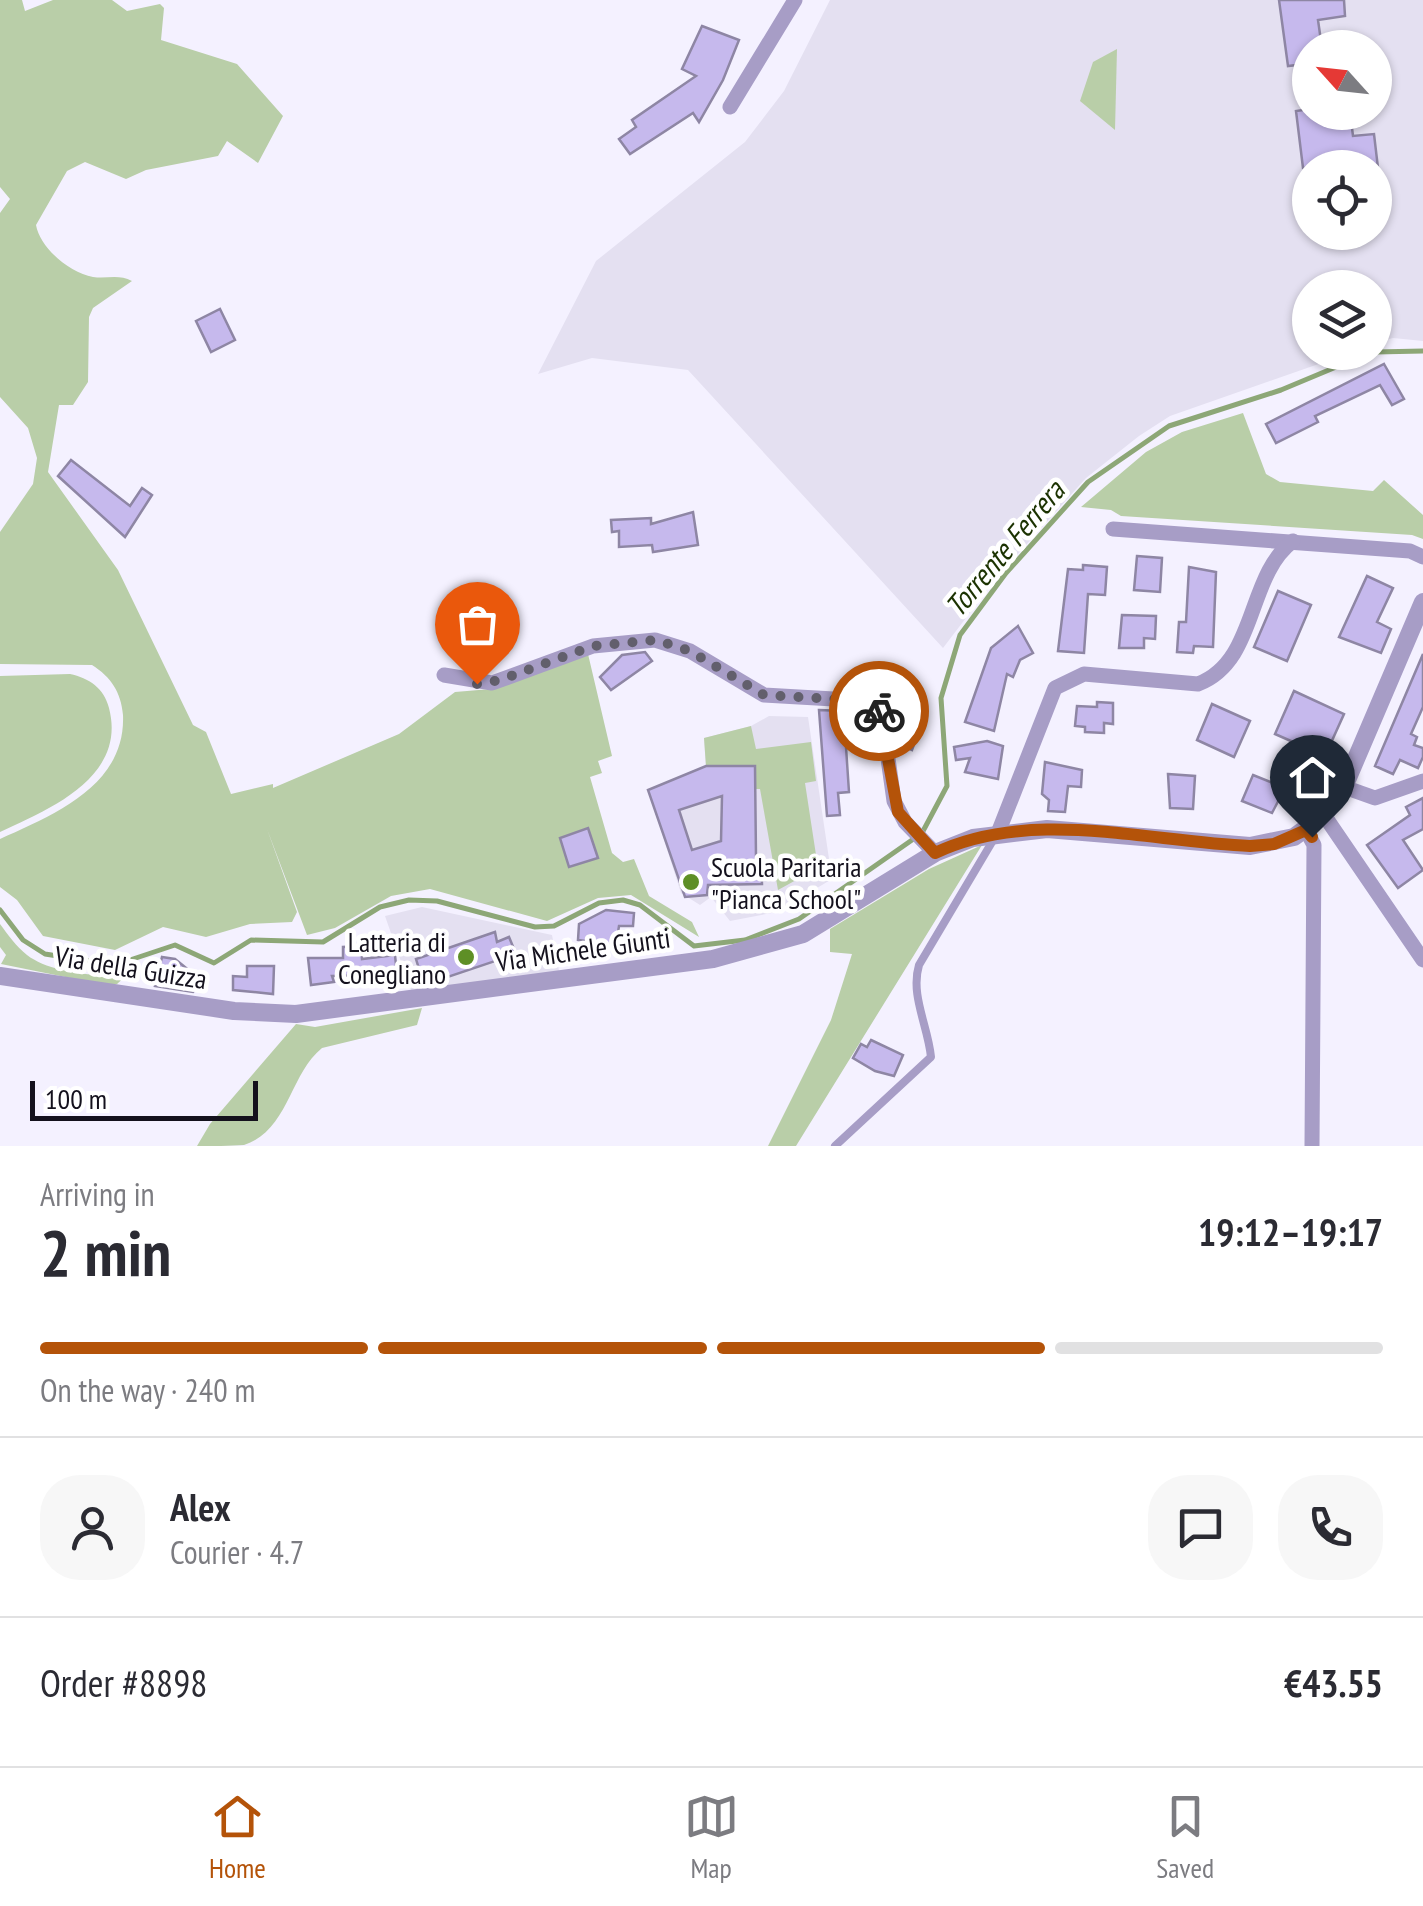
<!DOCTYPE html>
<html lang="en">
<head>
<meta charset="utf-8">
<style>
  body { margin:0; font-family:"PT Sans Narrow",sans-serif; background:#f7f7f7; color:#2b2b33; height:100vh; display:flex; flex-direction:column; font-size:38px; white-space:nowrap }
  * { box-sizing:border-box; margin:0 }
  p { font-size:32px; color:#7c7c81 }
  .icon { flex:none; width:55px; height:55px; fill:none; stroke:currentColor; stroke-width:2; stroke-linecap:round; stroke-linejoin:round }
  .map { position:relative; height:1146px; overflow:hidden }
  .sheet { display:flex; flex-direction:column; background:#fff; flex:1 }
  .sheet>* { flex:none }
  .needle { width:65px; rotate:297deg }
  .fabs { position:absolute; left:1292px; top:30px; display:grid; gap:20px }
  .fabs a { display:grid; place-items:center; width:100px; height:100px; border-radius:50%; background:#fff; box-shadow:0 2px 8px #0004; font-size:50px }
  .scale { position:absolute; left:30px; bottom:25px; width:228px; box-sizing:border-box; padding-left:10px; border:5px solid #14111d; border-top:0; font-size:28px; line-height:35px; white-space:nowrap; color:#14111d; -webkit-text-stroke:8px #fff; paint-order:stroke }
  .pin { position:absolute; display:grid; place-items:center; width:85px; height:85px; color:#fff; margin:-102px -42px; border-radius:50% 50% 50% 0; rotate:-45deg; box-shadow:0 0 10px #0007 }
  .pin .icon { rotate:45deg }
  .courier { position:absolute; display:grid; place-items:center; width:100px; height:100px; margin:-50px; border:8px solid #b45309; border-radius:50%; background:#fff; color:#222; box-shadow:0 2px 12px #0007 }
  .headline em { font-style:normal; font-weight:700 }
  .headline div { display:flex; flex-direction:column-reverse }
  .headline { display:flex; align-items:center; justify-content:space-between; height:170px; padding:0 40px }
  h1 { font-size:65px; font-weight:700; line-height:75px }
  .bar { display:grid; grid-template-columns:repeat(4,1fr); gap:15px 10px; align-content:center; height:120px; padding:0 40px }
  .bar i { height:12px; border-radius:8px; background:#e1e1e2 }
  .bar .active { background:#b45309 }
  .bar p { grid-column:span 4 }
  .line { display:flex; align-items:center; gap:25px; padding:0 40px; border-top:2px solid #e1e1e2 }
  .line div { flex:1 }
  .round { display:grid; place-items:center; flex:none; width:105px; height:105px; border-radius:40px; background:#f7f7f7 }
  .dock { display:flex; justify-content:space-around; align-items:center; height:140px; border-top:2px solid #e1e1e2; background:#fff; font-size:28px; color:#7c7c81 }
  .dock a { display:grid; justify-items:center; gap:5px }
  .dock .active { color:#b45309 }
  .map>svg:first-child { display:block }
  .built { fill:#e4e0f1; fill-rule:evenodd }
  .green { fill:#b9cea8 }
  .lines { fill:none; stroke-linecap:round; stroke-linejoin:round }
  .stream { stroke:#8da777; stroke-width:5 }
  .building { fill:#c6b9ed; stroke:#8e86a4; stroke-width:2.5; fill-rule:evenodd }
  .service { stroke:#a79dc6; stroke-width:8 }
  .minor { stroke:#a79dc6; stroke-width:15 }
  .tertiary { stroke:#a79dc6; stroke-width:18 }
  .done { stroke:#625f6c; stroke-width:10; stroke-dasharray:0 18 }
  .route { stroke:#b45309; stroke-width:12 }
  .poi-dot { fill:#5e8f26; stroke:#fff; stroke-width:4 }
  .labels { text-anchor:middle; dominant-baseline:central; stroke-width:9; stroke-linejoin:round; paint-order:stroke }
  .poi-label { font-size:28px; fill:#14111d; stroke:#fff; text-anchor:start }
  .street-label { font-size:28px; fill:#14111d; stroke:#fff }
  .water-label { font-size:30px; font-style:italic; fill:#1b3200; stroke:#fff }
</style>
</head>
<body>
<div class="map">
<svg width="1423" height="1146" viewBox="0 0 1423 1146">
  <rect width="100%" height="100%" fill="#f4f1ff"/>
  <g class="built">
    <path d="M830,0H1423V341L1393,338L1375,343V288H1310V352L1350,353L1170,416L1139,436L1086,478L998,576L943,648L688,370L592,358L538,374L596,261L745,142L784,91ZM1310,48H1375V112H1310ZM1310,168H1375V232H1310Z"/>
    <polygon points="769,716 808,717 832,879 777,912 730,921 711,897 700,905 681,893 648,790 706,768 704,738 751,726"/>
    <polygon points="422,907 552,935 559,971 412,993 385,916"/>
  </g>
  <g class="green">
    <path d="M0,0H22L25,11L53,0H112L127,11L160,4L164,8L161,40L237,64L283,116L258,163L227,141L218,156L146,170L126,179L85,162L67,171L36,225C40,248 70,273 93,277C107,279 119,274 132,281L93,308L89,317L88,382L73,405H59L48,472L118,570L193,725L206,732L231,794L273,784V788L399,734L455,692L491,689L588,654L612,756L598,761L602,773L590,777L612,853L623,862L634,859L649,896L692,922L699,937L631,895L598,898L547,921L430,889L391,896L335,928L307,935L267,829L297,912L292,922L250,924L206,937L163,927L115,950L43,936L17,900L0,887V839C53,815 126,786 123,715C121,692 111,677 92,665L0,664V532L33,484L37,458L28,428L0,397V213L10,199L0,187Z"/>
    <polygon points="1117,49 1115,130 1080,101 1093,62"/>
    <polygon points="1243,413 1266,474 1280,482 1373,491 1384,480 1423,515 1423,539 1412,535 1121,516 1111,510 1081,507 1146,452 1182,432"/>
    <path d="M70,674C89,678 104,688 109,708C127,777 50,809 0,832V676Z"/>
    <polygon points="751,726 756,749 811,742 816,781 805,783 818,868 778,890 760,789 756,789 755,766 706,766 704,738"/>
    <polygon points="982,845 796,1146 768,1146 831,1020 852,954 830,952 830,929 929,869"/>
    <path d="M0,924C8,935 16,946 27,955C50,973 103,979 130,972L117,984H100L1,964L6,955L0,947Z"/>
    <path d="M422,1008L417,1025L322,1048C289,1075 289,1130 244,1145C232,1146 210,1146 197,1146L210,1124L296,1024L315,1027Z"/>
  </g>
  <g class="lines">
    <g class="stream">
      <polyline points="1375,352 1423,351"/>
      <polyline points="0,910 23,940 45,954 115,965 175,945 214,963 251,940 323,942 380,907 409,900 437,901 535,927 554,926 599,903 623,900 640,905 694,946 745,940 799,919 922,833 947,786 941,698 960,635 1006,573 1088,482 1169,426 1281,390 1372,352"/>
    </g>
  </g>
  <g class="building">
    <polygon points="1279,0 1344,0 1345,16 1318,20 1322,48 1310,48 1310,80 1299,82 1297,65 1288,66"/>
    <polygon points="702,26 739,40 723,80 699,122 693,113 630,154 619,139 636,127 632,120 696,76 682,69"/>
    <polygon points="1310,109 1350,112 1353,136 1374,134 1378,168 1303,168 1296,111"/>
    <polygon points="220,309 235,340 211,352 196,321"/>
    <polygon points="1384,364 1404,399 1392,405 1380,385 1315,416 1318,422 1276,443 1266,424"/>
    <polygon points="71,460 130,506 142,488 152,495 125,537 58,476"/>
    <polygon points="693,512 698,545 653,552 652,545 619,547 619,531 612,532 611,520 651,518 651,524"/>
    <polygon points="1137,556 1162,558 1160,592 1134,590"/>
    <polygon points="1083,565 1107,567 1105,595 1088,594 1084,653 1058,651 1068,569 1083,570"/>
    <polygon points="1189,567 1216,572 1213,647 1194,646 1193,653 1177,652 1179,622 1186,622"/>
    <polygon points="1367,576 1393,588 1377,622 1391,629 1381,653 1339,637"/>
    <polygon points="1278,591 1311,605 1287,661 1254,647"/>
    <polygon points="1122,615 1156,616 1155,639 1144,638 1144,648 1119,648"/>
    <polygon points="1018,626 1033,653 1020,660 1013,677 1007,674 994,731 965,722 991,648"/>
    <polygon points="645,652 652,661 611,690 600,677 622,655"/>
    <polygon points="1423,654 1423,707 1411,734 1417,737 1414,745 1423,748 1423,757 1418,768 1400,760 1393,774 1375,766"/>
    <polygon points="1294,691 1344,714 1325,756 1275,734"/>
    <polygon points="1097,702 1113,703 1113,724 1104,723 1104,733 1085,732 1085,727 1075,726 1077,706 1097,707"/>
    <polygon points="1212,704 1250,721 1234,757 1197,740"/>
    <polygon points="819,710 843,711 844,717 867,717 871,721 875,745 846,747 849,792 838,793 840,815 827,816"/>
    <polygon points="906,715 922,722 912,750 897,743"/>
    <polygon points="987,741 1003,746 998,779 965,772 970,758 956,760 954,747"/>
    <polygon points="1045,762 1082,770 1081,787 1068,786 1065,812 1048,811 1049,800 1042,794"/>
    <path d="M706,766H755L756,857H761L762,884L708,885L707,895L685,897L648,790ZM722,796L721,841L692,850L679,810Z"/>
    <polygon points="1168,774 1195,776 1193,809 1170,808"/>
    <polygon points="1253,775 1285,788 1272,813 1242,801"/>
    <polygon points="1423,798 1423,829 1403,840 1423,870 1398,888 1367,845 1410,815 1406,807"/>
    <polygon points="588,828 598,858 569,867 560,838"/>
    <polygon points="606,910 634,913 633,926 619,926 616,945 578,940 579,924"/>
    <polygon points="495,932 497,942 509,937 516,954 424,985 416,959"/>
    <polygon points="361,946 362,959 395,955 397,975 332,976 334,982 311,985 308,958 343,958 343,947"/>
    <polygon points="162,957 175,959 202,981 193,992 155,986"/>
    <polygon points="247,966 274,966 273,994 233,990 233,976 247,977"/>
    <polygon points="871,1040 903,1055 894,1076 875,1071 853,1058 861,1044 867,1047"/>
  </g>
  <g class="lines">
    <path class="service" d="M835,1146L931,1057C928,1026 910,995 919,965L995,837"/>
    <g class="minor">
      <polyline points="730,107 795,0"/>
      <polyline points="1113,529 1410,551 1423,557"/>
      <polyline points="444,675 492,683 593,646 655,640 690,651 764,695 851,700 873,706 882,716 894,801 905,822 935,853"/>
      <polyline points="1344,787 1375,798 1423,781"/>
      <polyline points="1324,815 1423,960"/>
      <polyline points="1306,830 1314,845 1312,1146"/>
      <path d="M998,833L1055,688L1084,674L1198,684C1258,661 1246,576 1293,541"/>
    </g>
    <polyline class="tertiary" points="0,976 234,1011 296,1014 713,959 803,934 935,853 973,838 1047,829 1250,846 1294,837 1324,815 1344,787 1423,602"/>
  </g>
  <g class="lines">
    <polyline class="done" points="477,684 500,680 593,646 656,640 690,651 764,695 850,700 879,711"/>
    <path class="route" d="M879,711L898,812L935,853C1033,807 1147,842 1250,846L1274,844L1306,830L1312,837"/>
  </g>
  <g class="poi-dot">
    <circle cx="691" cy="882" r="10"/>
    <circle cx="466" cy="957" r="10"/>
  </g>
  <g class="labels">
    <g class="poi-label">
      <text x="711" y="866">Scuola Paritaria<tspan x="711" dy="32">"Pianca School"</tspan></text>
      <text x="446" y="941" text-anchor="end">Latteria di<tspan x="446" dy="32">Conegliano</tspan></text>
    </g>
    <g class="street-label">
      <text transform="translate(583 949) rotate(-8)">Via Michele Giunti</text>
      <text transform="translate(131 967) rotate(9)">Via della Guizza</text>
    </g>
    <g class="water-label">
      <text transform="translate(1004 548) rotate(-50)">Torrente Ferrera</text>
    </g>
  </g>
</svg>
<div class="fabs">
<a><svg class="needle" viewBox="-14 -14 28 28"><path d="M0-13l5 13h-10z" fill="#e53935"/><path d="M0 13l5-13h-10z" fill="#7c7c81"/></svg></a>
<a><svg class="icon" aria-label="locate" viewBox="0 0 24 24"><circle cx="12" cy="12" r="6"/><path d="M12 2v4M12 18v4M2 12h4M18 12h4"/></svg></a>
<a><svg class="icon" aria-label="layers" viewBox="0 0 24 24"><path d="M12 4l9 5-9 5-9-5zM3 14l9 5 9-5"/></svg></a>
</div>
<div class="scale">100 m</div>
<div class="pin" style="left:477px;top:684px;background:#ea580c"><svg class="icon" aria-label="bag" viewBox="0 0 24 24"><path d="M5 8h14l-1 12H6zM9 8a3 3 0 0 1 6 0"/></svg></div>
<div class="pin" style="left:1312px;top:837px;background:#1f2937"><svg class="icon" aria-label="home" viewBox="0 0 24 24"><path d="M3 11l9-7 9 7M6 9v11h12V9"/></svg></div>
<div class="courier" style="left:879px;top:711px"><svg class="icon" aria-label="bike" viewBox="0 0 24 24"><circle cx="6" cy="16" r="4"/><circle cx="18" cy="16" r="4"/><path d="M6 16l4-8h5l3 8M10 8l3 8H6M13 5h3"/></svg></div>
</div>
<section class="sheet">
<div class="headline"><div><h1>2 min</h1><p>Arriving in</p></div><em>19:12–19:17</em></div>
<div class="bar"><i class="active"></i><i class="active"></i><i class="active"></i><i></i><p>On the way · 240 m</p></div>
<div class="line" style="height:180px"><a class="round"><svg class="icon" aria-label="person" viewBox="0 0 24 24"><circle cx="12" cy="8" r="4"/><path d="M4 21q1-7 8-7t8 7"/></svg></a><div><b>Alex</b><p>Courier · 4.7</p></div><a class="round"><svg class="icon" aria-label="chat" viewBox="0 0 24 24"><path d="M4 5h16v11H9l-5 4z"/></svg></a><a class="round"><svg class="icon" aria-label="phone" viewBox="0 0 24 24"><path d="M5 4h4l2 5-3 2q2 4 5 5l2-3 5 2v4C11 20 4 13 5 4z"/></svg></a></div>
<div class="line" style="height:130px"><div>Order #8898</div><b>€43.55</b></div>
</section>
<nav class="dock">
<a class="active"><svg class="icon" aria-label="home" viewBox="0 0 24 24"><path d="M3 11l9-7 9 7M6 9v11h12V9"/></svg>Home</a>
<a><svg class="icon" aria-label="map" viewBox="0 0 24 24"><path d="M3 6l6-2 6 2 6-2v14l-6 2-6-2-6 2zM9 4v14M15 6v14"/></svg>Map</a>
<a><svg class="icon" aria-label="saved" viewBox="0 0 24 24"><path d="M7 4h10v16l-5-4-5 4z"/></svg>Saved</a>
</nav>
</body>
</html>
